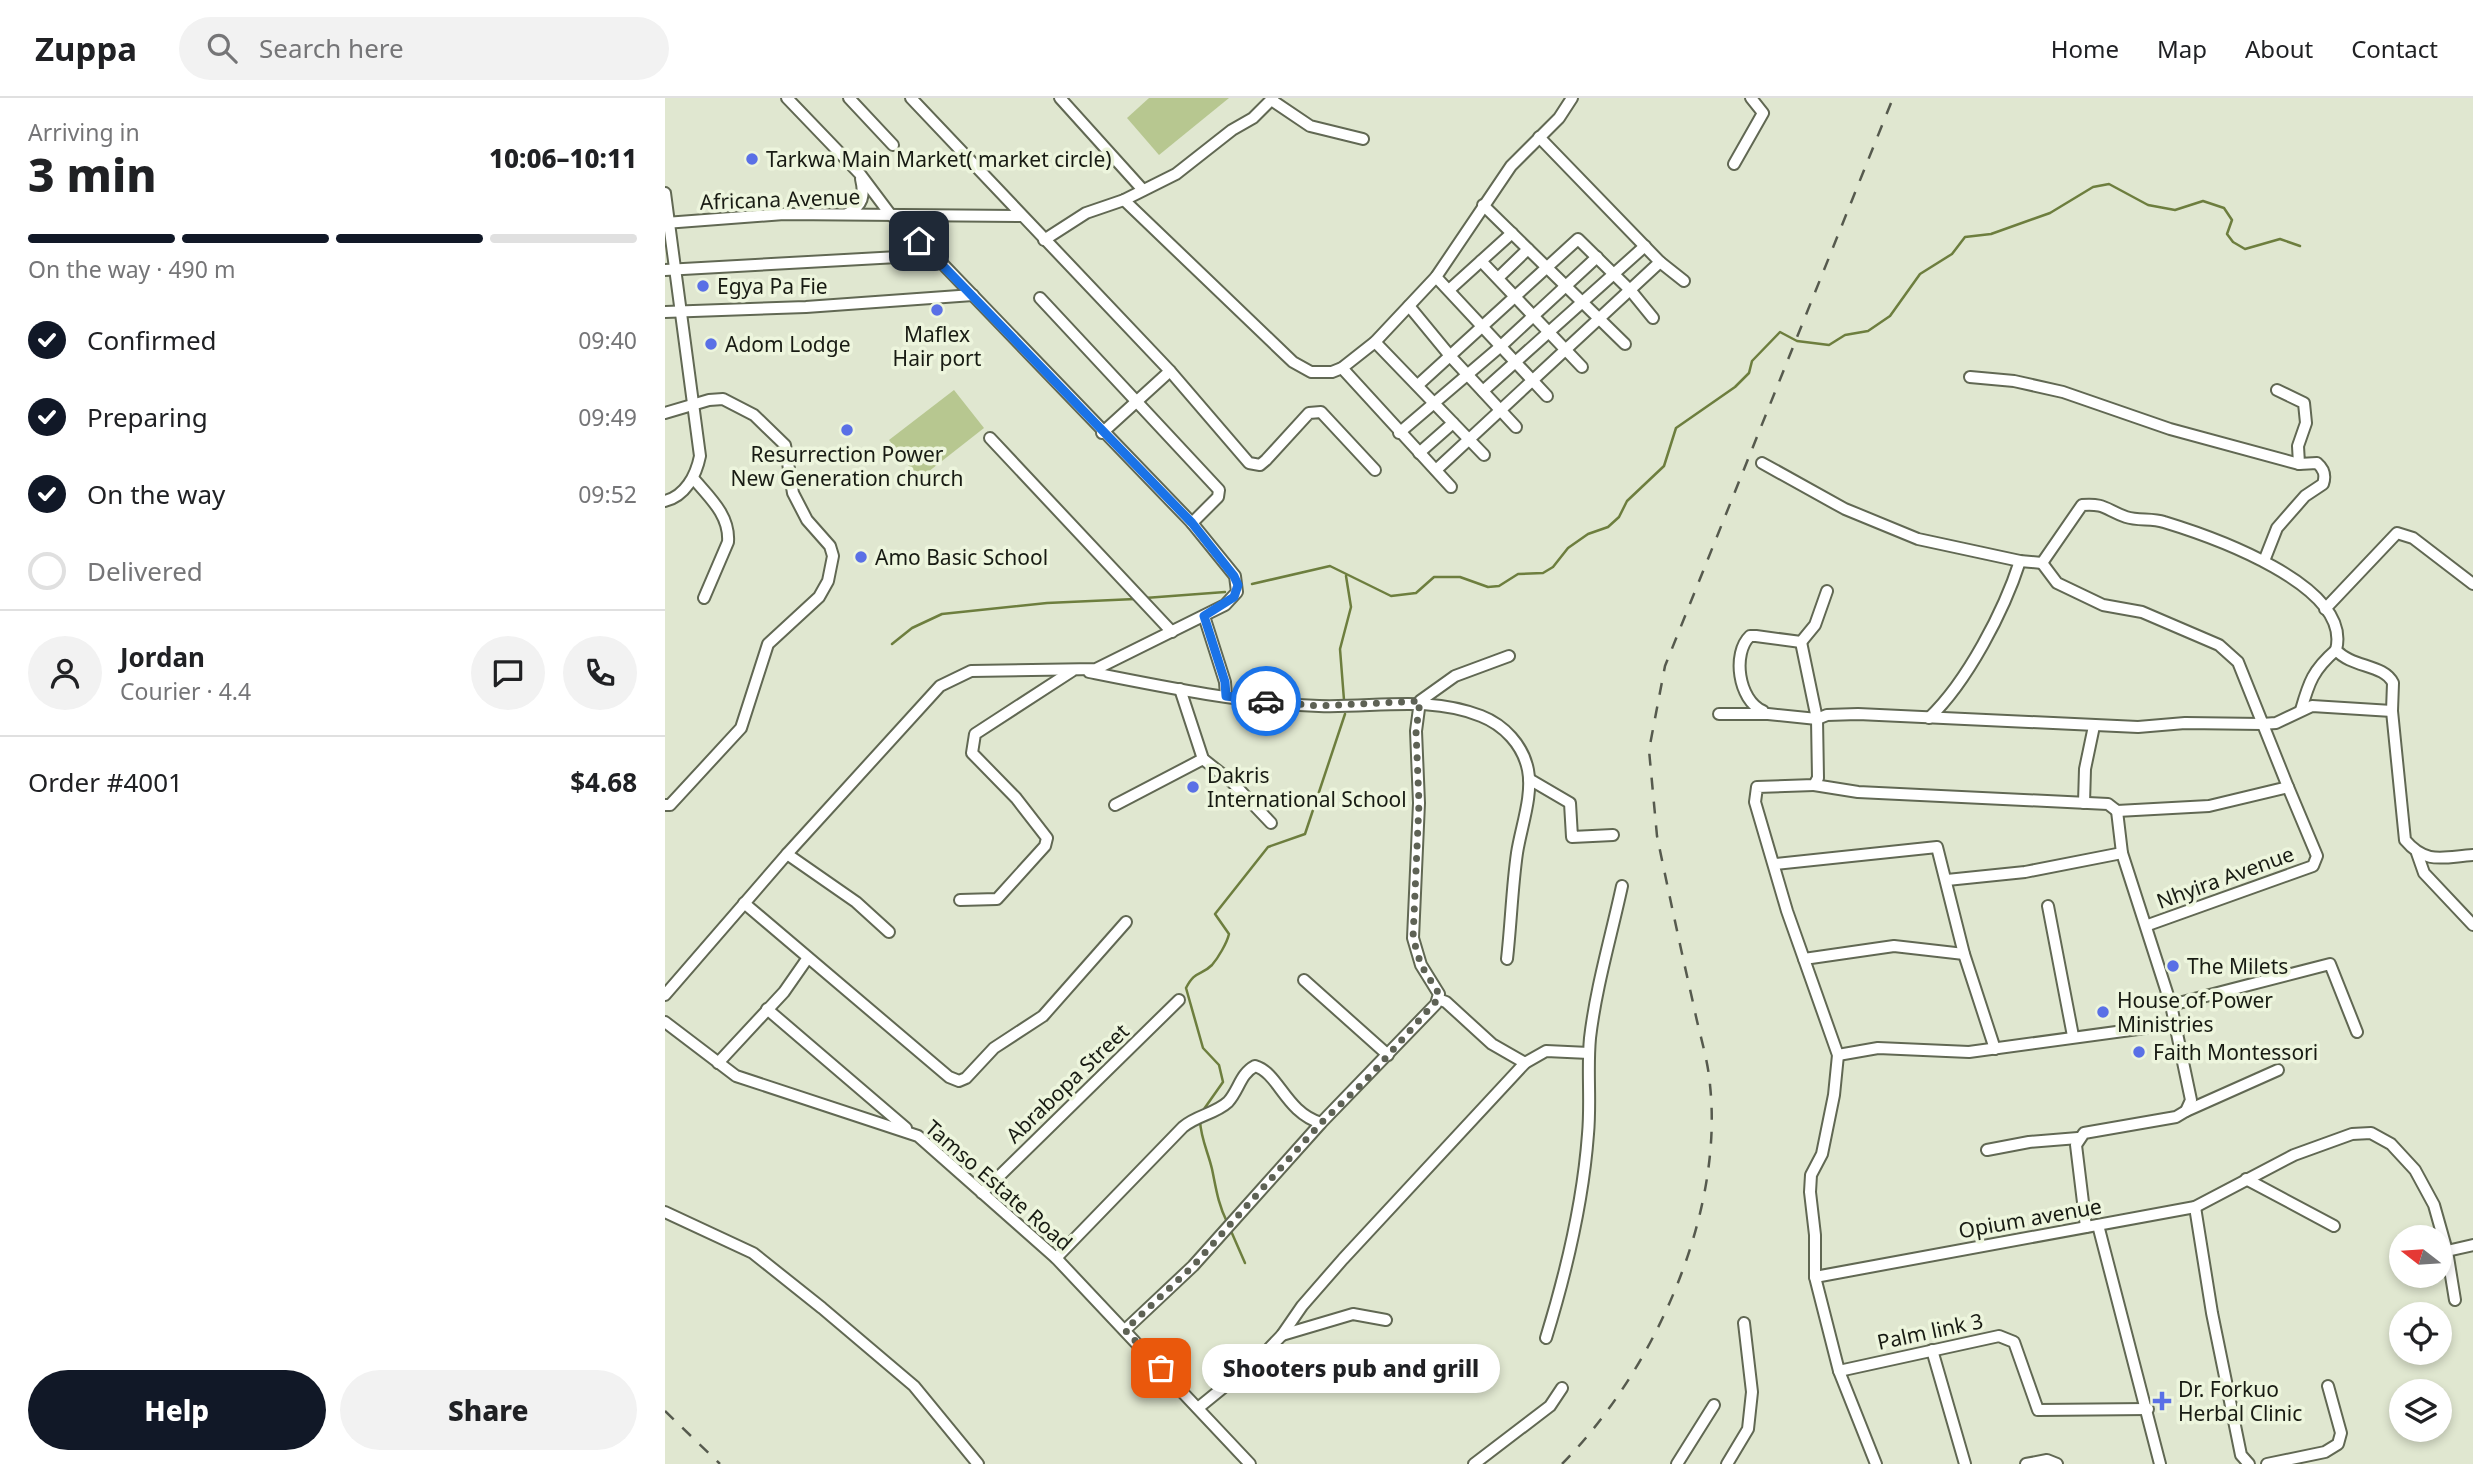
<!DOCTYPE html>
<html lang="en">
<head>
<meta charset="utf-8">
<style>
  body { margin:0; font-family:"Noto Sans",sans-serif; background:#f2f2f2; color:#202124; height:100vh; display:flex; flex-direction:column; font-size:26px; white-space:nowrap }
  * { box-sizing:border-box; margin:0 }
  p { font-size:23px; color:#757577 }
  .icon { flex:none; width:38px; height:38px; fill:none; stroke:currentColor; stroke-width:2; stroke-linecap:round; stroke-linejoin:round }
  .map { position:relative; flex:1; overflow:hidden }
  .panel { display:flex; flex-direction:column; background:#fff; width:665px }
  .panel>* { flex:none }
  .needle { width:46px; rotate:287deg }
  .tools { position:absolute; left:1724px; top:1127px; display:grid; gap:14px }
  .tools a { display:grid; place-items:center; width:63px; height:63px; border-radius:50%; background:#fff; box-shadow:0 4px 10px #0003; font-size:35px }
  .pin { position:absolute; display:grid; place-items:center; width:60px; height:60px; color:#fff; margin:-30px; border-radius:14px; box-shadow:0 4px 10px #0006 }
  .courier { position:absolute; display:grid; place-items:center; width:70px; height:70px; margin:-35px; border:5px solid #1a73e8; border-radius:50%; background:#fff; color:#222; box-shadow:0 2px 9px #0007 }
  .bubble { position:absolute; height:49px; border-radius:24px; background:#fff; box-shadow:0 4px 10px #0003; font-size:23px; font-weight:800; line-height:49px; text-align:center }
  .headline em { font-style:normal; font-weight:800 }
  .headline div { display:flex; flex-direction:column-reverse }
  .headline { display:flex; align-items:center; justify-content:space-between; height:119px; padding:0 28px }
  h1 { font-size:46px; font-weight:800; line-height:52px }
  .bar { display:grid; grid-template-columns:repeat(4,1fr); gap:10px 7px; align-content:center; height:84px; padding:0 28px }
  .bar i { height:9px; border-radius:5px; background:#e0e0e0 }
  .bar .current { background:#111827 }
  .bar p { grid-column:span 4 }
  .line { display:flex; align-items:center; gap:18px; padding:0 28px; border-top:2px solid #e0e0e0 }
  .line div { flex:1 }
  .round { display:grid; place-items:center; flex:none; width:74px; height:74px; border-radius:37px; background:#f2f2f2 }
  ol { padding:0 28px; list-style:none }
  li { display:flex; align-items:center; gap:21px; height:77px }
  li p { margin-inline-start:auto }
  li .icon { padding:7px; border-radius:50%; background:#111827; color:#fff; stroke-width:4 }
  li:last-child { color:#757577 }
  li i { width:38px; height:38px; border:4px solid #e0e0e0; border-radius:50% }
  .action { display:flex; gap:14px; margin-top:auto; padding:14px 28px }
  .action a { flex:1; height:80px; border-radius:42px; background:#111827; color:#fff; font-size:28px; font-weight:800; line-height:80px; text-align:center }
  .action a+a { background:#f2f2f2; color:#202124 }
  header { display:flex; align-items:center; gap:42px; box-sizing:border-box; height:98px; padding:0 35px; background:#fff; border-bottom:2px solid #e0e0e0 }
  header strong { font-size:33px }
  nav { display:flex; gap:38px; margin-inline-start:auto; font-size:24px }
  .search { width:490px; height:63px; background:#f2f2f2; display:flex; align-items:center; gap:18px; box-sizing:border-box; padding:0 24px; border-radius:38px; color:#757577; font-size:26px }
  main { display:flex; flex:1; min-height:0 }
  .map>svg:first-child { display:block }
  .green { fill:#b7c790 }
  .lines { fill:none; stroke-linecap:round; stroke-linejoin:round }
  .stream { stroke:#6d7e3e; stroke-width:2.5 }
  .minor-casing { stroke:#616853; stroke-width:14 }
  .minor { stroke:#fff; stroke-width:10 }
  .rail { stroke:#565a4e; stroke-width:2.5; stroke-dasharray:12 12; stroke-linecap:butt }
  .done { stroke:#5e6255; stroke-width:7; stroke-dasharray:0 12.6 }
  .route { stroke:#1a73e8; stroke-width:9 }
  .poi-dot { fill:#5a70e6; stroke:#edf5dd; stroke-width:2.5 }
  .labels { text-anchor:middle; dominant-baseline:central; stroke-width:7; stroke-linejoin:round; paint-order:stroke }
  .poi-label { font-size:21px; fill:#181b13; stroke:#edf5dd; text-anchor:start }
  .street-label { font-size:21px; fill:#181b13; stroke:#edf5dd }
</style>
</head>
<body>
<header>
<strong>Zuppa</strong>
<div class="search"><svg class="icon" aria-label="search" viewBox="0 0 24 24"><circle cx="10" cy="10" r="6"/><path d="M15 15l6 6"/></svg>Search here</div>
<nav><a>Home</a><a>Map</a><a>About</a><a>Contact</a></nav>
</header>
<main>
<section class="panel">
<div class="headline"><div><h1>3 min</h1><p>Arriving in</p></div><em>10:06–10:11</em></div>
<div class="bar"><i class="current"></i><i class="current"></i><i class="current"></i><i></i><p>On the way · 490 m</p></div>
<ol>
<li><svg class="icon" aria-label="check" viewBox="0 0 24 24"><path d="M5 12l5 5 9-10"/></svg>Confirmed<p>09:40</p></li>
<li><svg class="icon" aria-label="check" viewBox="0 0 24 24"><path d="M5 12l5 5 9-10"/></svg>Preparing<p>09:49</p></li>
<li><svg class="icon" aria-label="check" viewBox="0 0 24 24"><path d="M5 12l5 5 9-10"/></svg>On the way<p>09:52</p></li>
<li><i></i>Delivered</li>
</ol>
<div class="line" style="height:126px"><a class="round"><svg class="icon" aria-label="person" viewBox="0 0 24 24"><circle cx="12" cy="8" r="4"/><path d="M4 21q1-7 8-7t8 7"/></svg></a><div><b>Jordan</b><p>Courier · 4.4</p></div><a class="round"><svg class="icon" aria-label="chat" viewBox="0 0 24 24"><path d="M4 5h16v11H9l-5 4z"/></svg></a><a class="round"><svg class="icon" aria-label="phone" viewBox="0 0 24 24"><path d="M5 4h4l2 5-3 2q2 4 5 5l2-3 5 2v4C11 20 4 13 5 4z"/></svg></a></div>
<div class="line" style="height:91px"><div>Order #4001</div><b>$4.68</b></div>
<div class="action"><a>Help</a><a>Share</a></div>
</section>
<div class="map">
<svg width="1808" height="1366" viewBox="0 0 1808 1366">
  <rect width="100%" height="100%" fill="#e0e7d0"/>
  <g class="green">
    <polygon points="484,0 564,0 494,57 462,20"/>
    <polygon points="289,292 319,330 254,381 224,342"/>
  </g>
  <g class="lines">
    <g class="stream">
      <polyline points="587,486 665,468 726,498 751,495 769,479 795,479 823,489 834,488 853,476 878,475 888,469 903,450 923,436 943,429 954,419 962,403 999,368 1011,330 1070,289 1084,275 1087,263 1115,234 1132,243 1164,247 1180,237 1203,233 1225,218 1255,176 1287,156 1300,139 1326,136 1385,115 1428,89 1444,86 1483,107 1510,112 1538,103 1559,110 1567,122 1562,136 1568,144 1580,151 1615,141 1635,148"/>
      <polyline points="480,500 560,494"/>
      <polyline points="227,546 247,530 277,516 382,505 470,501"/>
      <polyline points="679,602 675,551 686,509 681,478"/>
      <path d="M539,1011L558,984L554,967L538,950L521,890C530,872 536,878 547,867C553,860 562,845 564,836L550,816L603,749L640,736L680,616"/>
      <path d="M535,1023C536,1041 543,1054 547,1071C551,1090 553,1106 562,1124"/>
      <polyline points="566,1133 580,1165"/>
    </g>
    <g class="minor-casing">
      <g id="minor">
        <polyline points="184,0 228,47"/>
        <polyline points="246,0 505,273 584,365 595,367 601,362 644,315 656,314 710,372"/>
        <polyline points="395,0 478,92"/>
        <polyline points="608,3 645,28 698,41"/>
        <polyline points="874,39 995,164 1019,183"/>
        <polyline points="1069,66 1098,15 1086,0"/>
        <path d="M0,95L35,358C31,378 20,398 0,403"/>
        <polyline points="459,102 628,264 646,274 667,274 677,270 710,244 771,179 846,68 894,20 907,0"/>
        <polyline points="818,107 960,246"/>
        <path d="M182,116C198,107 200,98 196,81"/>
        <polyline points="0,125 119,116 357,118"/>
        <polyline points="379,142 421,115 459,102 511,76 567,32 588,20 608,0"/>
        <polyline points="816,163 917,269"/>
        <polyline points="0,172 269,157"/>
        <polyline points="771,179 882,298"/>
        <polyline points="833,180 863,151"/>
        <polyline points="784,192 847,135"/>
        <polyline points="375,200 554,392 553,399 527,425"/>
        <polyline points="744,208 786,259 851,329"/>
        <polyline points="0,214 141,209 308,197"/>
        <polyline points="710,244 819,357"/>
        <polyline points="677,270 786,389"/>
        <polyline points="1305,279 1349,283 1398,294 1505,331 1634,366"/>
        <polyline points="753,287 913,141 966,193 988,220"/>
        <polyline points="818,293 980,148"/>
        <polyline points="0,315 44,302 58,301 89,317 120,347 128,395 142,422 165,448 168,458 163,483 154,499 103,546 76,630 5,707 0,707"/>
        <polyline points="437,335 505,273"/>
        <polyline points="734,335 836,248 932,159"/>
        <polyline points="325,340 507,534"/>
        <polyline points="754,355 788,325"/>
        <polyline points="1097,365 1180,411 1253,441 1355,463 1377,465"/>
        <polyline points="771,372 995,164"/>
        <path d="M28,380C44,399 65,417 63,444L39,500"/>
        <path d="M1599,463L1612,430L1640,398L1658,386C1661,377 1659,371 1652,365L1634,366L1633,348L1641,325L1639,305L1612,292"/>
        <path d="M1377,465L1417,407C1440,405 1441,412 1461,419C1473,423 1487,420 1499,424C1545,438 1688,487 1671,552C1687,570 1719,566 1728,585L1727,613L1740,742C1761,767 1778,759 1808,757"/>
        <polyline points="1660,511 1732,435 1748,440 1808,486"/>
        <polyline points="539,518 560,584 561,598"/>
        <polyline points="1136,544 1152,621 1153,680 1149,687 1092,689 1090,704 1122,813 1173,957 1169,997 1157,1056 1146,1077 1145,1094 1150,1137 1150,1179 1174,1273 1211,1366"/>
        <path d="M424,574C499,589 577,605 654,608C709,610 763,597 816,618C839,627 858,647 863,672C868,698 856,729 852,755C847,790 846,826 842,861"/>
        <polyline points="515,591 538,661 567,684 606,725"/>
        <path d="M1636,612C1644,584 1648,572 1671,552"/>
        <path d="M1098,613C1073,602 1067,555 1085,538H1091L1136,544L1150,527L1162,493"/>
        <polyline points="1054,616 1103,616 1152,621 1162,617 1193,616 1473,629 1520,625 1597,626 1611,625 1647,608 1727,613"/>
        <path d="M1264,620C1302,584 1339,513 1355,463"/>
        <polyline points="864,681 905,705 907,739 948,737"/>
        <polyline points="1149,687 1193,694 1443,706 1452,713 1544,708 1623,689 1573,564 1554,547 1477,514 1438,507 1392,485 1377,465"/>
        <polyline points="1419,705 1420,671 1429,628"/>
        <polyline points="450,707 538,661"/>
        <polyline points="1752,755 1759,775 1808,827"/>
        <polyline points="122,756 191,804 224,834"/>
        <polyline points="1110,766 1272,749 1299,856 1330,951"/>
        <polyline points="1282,782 1360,774 1457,755"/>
        <polyline points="295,802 332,801 380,748 382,740 351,700 307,655 310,636 407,573"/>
        <polyline points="79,805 284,979 294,983 301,980 329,950 378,918 461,824"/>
        <polyline points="1383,808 1408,938"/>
        <polyline points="1483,827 1648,768 1652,758 1623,689"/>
        <polyline points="1139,861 1229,848 1299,856"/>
        <polyline points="639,882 723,957"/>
        <polyline points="0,897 122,756 275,588 306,573 431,571 560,507 572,494 570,478 527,425 269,157 225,116 195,76 122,0"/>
        <polyline points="773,901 781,904 827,946 860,965"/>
        <polyline points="1506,907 1665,866 1692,934"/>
        <polyline points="102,911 241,1030"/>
        <polyline points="0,924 71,978 253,1038 391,1160 585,1366"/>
        <polyline points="1173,957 1213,950 1304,954 1510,926"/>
        <polyline points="53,965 119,894 142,861"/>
        <polyline points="1521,1013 1613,972"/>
        <polyline points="1322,1052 1364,1044 1413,1040"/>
        <polyline points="1581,1081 1669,1128"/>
        <polyline points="317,1095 514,902"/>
        <polyline points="1530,1109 1547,1215 1576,1357 1584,1366"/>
        <polyline points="0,1114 88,1155 157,1210 249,1288 313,1366"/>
        <polyline points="1433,1127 1495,1366"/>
        <polyline points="1421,1129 1411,1047 1419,1035 1511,1019 1521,1013 1526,1002 1506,907 1457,755 1452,713"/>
        <polyline points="1782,1153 1808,1147"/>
        <path d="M391,1160L518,1029C532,1017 550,1016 563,1004C574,992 575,976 590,968C614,975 620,1014 656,1025"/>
        <polyline points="1150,1179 1530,1109 1629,1057 1687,1036 1706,1035 1726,1046 1750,1072 1769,1107 1782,1153 1790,1202"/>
        <polyline points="460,1232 528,1168 656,1025 771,906 774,896 756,867 748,840 754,705 751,633 755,603 790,578 844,558"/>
        <polyline points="617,1237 688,1216 721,1222"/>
        <path d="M881,1240C901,1175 918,1104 923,1036C926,1004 922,972 925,940C931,889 946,839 957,788"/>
        <polyline points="1267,1252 1300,1366"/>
        <polyline points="1174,1273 1334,1238 1349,1244 1373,1312 1483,1311"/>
        <polyline points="533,1310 597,1258 617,1237 637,1208 678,1161 860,965 881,953 924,955"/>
        <polyline points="809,1366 885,1308 897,1290"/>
        <polyline points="1012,1366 1049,1307"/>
        <polyline points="1062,1366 1083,1331 1087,1294 1079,1225"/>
        <polyline points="1361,1366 1382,1362 1392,1366"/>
        <polyline points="1602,1366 1660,1354 1673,1346 1676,1335 1663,1288"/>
      </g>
    </g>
    <use href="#minor" class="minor"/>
    <g class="rail">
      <polyline points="0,1313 55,1366"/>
      <path d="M897,1366C988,1274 1059,1118 1045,987C1043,961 1034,935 1029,909C1016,852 1004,796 992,738L984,652L1000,568L1228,0"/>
    </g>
  </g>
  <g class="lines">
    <polyline class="done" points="496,1270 460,1232 528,1168 656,1025 702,981 773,901 774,896 756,867 748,840 754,705 751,633 755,603 653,608 601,603"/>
    <polyline class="route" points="254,143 527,425 569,478 573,487 569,499 539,518 560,584 561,598 601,603"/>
  </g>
  <g class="poi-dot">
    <circle cx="87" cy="61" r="7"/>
    <circle cx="38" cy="188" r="7"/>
    <circle cx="272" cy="212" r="7"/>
    <circle cx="46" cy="246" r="7"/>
    <circle cx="182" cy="332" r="7"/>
    <circle cx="196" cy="459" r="7"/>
    <circle cx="528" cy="689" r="7"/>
    <circle cx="1508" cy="868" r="7"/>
    <circle cx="1438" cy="914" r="7"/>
    <circle cx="1474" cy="954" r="7"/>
    <path d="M1493.5 1292.5h7v7h7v7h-7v7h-7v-7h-7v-7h7z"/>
  </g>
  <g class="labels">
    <g class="poi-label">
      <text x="101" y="61">Tarkwa Main Market( market circle)</text>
      <text x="52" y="188">Egya Pa Fie</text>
      <text x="272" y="236" text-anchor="middle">Maflex<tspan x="272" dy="24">Hair port</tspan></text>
      <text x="60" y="246">Adom Lodge</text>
      <text x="182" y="356" text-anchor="middle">Resurrection Power<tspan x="182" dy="24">New Generation church</tspan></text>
      <text x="210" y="459">Amo Basic School</text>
      <text x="542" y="677">Dakris<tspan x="542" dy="24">International School</tspan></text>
      <text x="1522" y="868">The Milets</text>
      <text x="1452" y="902">House of Power<tspan x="1452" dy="24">Ministries</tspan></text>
      <text x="1488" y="954">Faith Montessori</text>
      <text x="1513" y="1291">Dr. Forkuo<tspan x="1513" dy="24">Herbal Clinic</tspan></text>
    </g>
    <g class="street-label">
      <text transform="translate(115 101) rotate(-2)">Africana Avenue</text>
      <text transform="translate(1560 779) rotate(-20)">Nhyira Avenue</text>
      <text transform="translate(402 985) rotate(-44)">Abrabopa Street</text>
      <text transform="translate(334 1087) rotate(41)">Tamso Estate Road</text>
      <text transform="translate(1365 1120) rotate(-10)">Opium avenue</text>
      <text transform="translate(1265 1233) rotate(-12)">Palm link 3</text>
    </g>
  </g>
</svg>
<div class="tools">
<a><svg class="needle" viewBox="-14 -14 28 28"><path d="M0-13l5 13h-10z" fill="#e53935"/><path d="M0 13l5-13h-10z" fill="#757577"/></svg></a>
<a><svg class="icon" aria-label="locate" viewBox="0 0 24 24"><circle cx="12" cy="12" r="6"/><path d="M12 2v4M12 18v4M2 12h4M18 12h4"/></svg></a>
<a><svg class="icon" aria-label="layers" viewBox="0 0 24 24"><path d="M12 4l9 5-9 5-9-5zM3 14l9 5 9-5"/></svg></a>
</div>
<div class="pin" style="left:496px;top:1270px;background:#ea580c"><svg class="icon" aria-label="bag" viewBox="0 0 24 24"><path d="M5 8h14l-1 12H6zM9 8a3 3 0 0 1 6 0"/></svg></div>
<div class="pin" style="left:254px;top:143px;background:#1f2937"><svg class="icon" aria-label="home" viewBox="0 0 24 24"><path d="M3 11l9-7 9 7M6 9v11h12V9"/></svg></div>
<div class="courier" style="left:601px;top:603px"><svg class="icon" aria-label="car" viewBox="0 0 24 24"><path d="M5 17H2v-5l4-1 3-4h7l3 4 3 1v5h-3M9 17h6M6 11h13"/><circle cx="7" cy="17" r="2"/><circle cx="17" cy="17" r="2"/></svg></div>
<div class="bubble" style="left:537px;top:1246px;width:298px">Shooters pub and grill</div>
</div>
</main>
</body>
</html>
